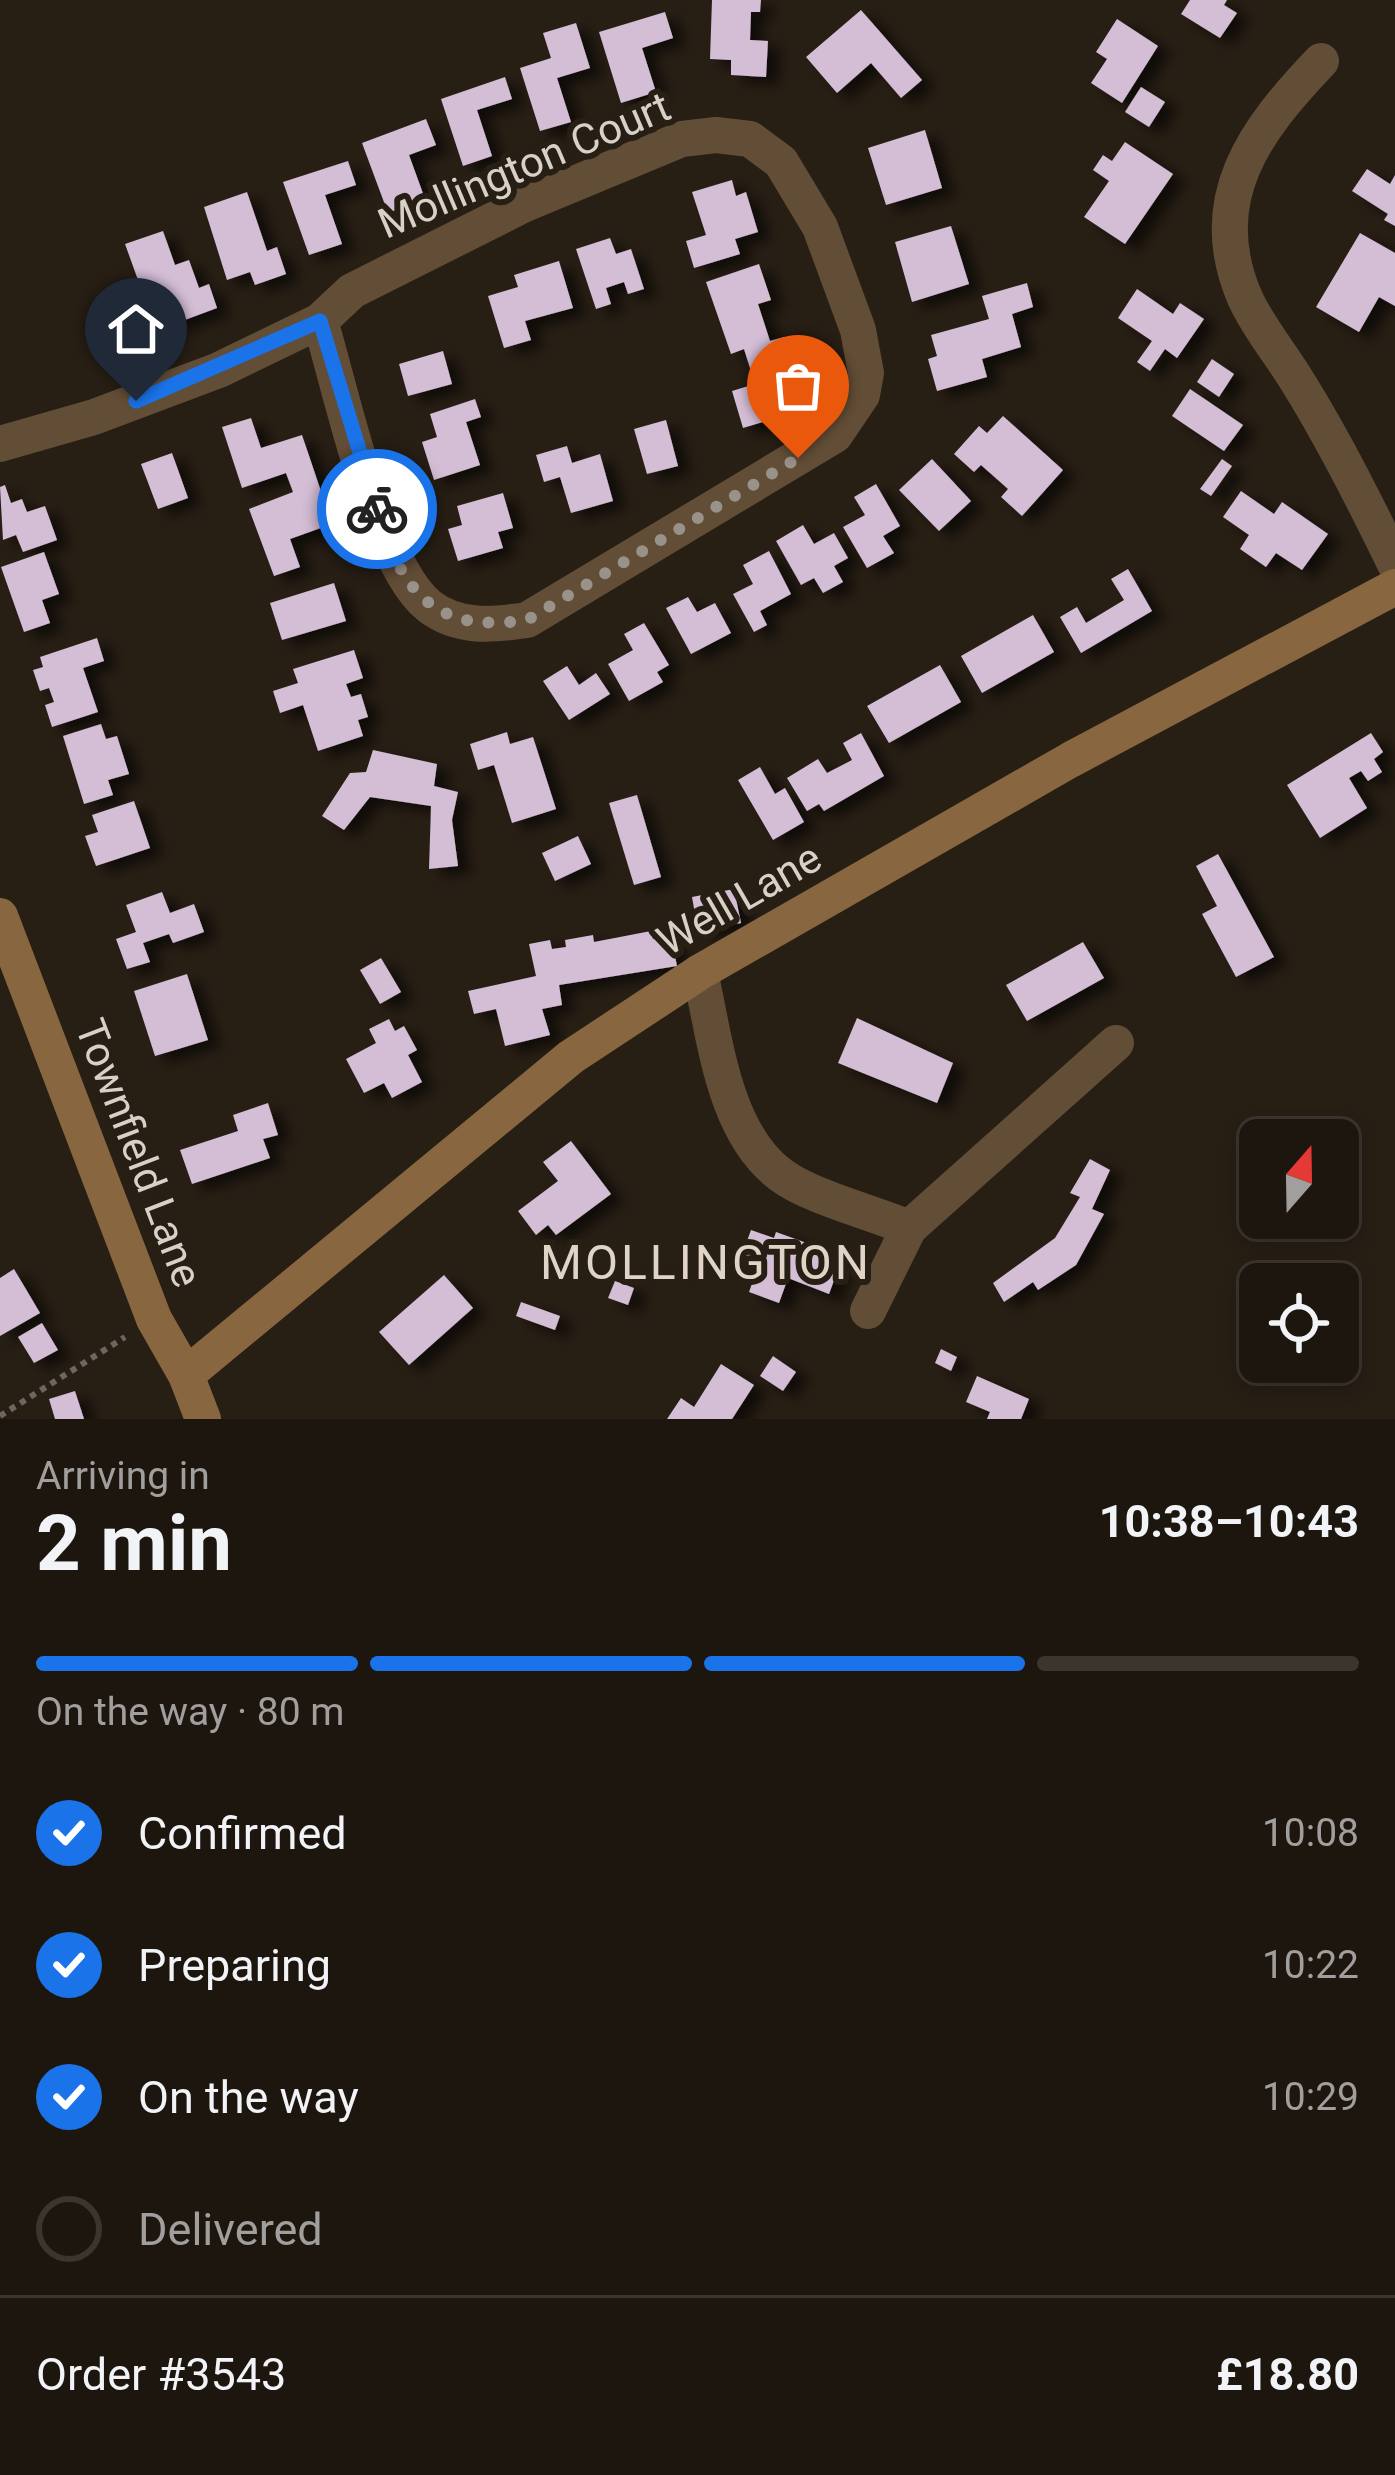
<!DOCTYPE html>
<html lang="en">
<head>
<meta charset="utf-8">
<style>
  body { margin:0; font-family:Roboto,sans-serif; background:#251f18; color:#f1f3f6; height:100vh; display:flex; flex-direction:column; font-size:45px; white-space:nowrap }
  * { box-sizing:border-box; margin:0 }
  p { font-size:39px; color:#a09f9e }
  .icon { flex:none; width:66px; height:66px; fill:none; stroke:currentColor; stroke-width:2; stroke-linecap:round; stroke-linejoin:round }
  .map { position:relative; height:1419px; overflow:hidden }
  .details { display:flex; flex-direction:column; background:#1d160f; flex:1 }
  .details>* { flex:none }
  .needle { width:78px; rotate:20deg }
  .buttons { position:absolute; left:1239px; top:1119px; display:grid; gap:24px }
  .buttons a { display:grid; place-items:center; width:120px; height:120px; border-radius:18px; background:#1d160f; box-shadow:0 6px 18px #0003,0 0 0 3px #3b352f; font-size:60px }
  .pin { position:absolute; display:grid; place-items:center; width:102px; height:102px; color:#fff; margin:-123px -51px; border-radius:50% 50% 50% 0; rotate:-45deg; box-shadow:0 0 12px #0007 }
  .pin .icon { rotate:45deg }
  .courier { position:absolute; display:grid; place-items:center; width:120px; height:120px; margin:-60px; border:9px solid #1a73e8; border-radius:50%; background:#fff; color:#222; box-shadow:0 3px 15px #0007 }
  .headline em { font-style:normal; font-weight:700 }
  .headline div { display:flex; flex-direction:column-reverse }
  .headline { display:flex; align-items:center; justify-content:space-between; height:204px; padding:0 36px }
  h1 { font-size:78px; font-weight:700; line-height:90px }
  .bar { display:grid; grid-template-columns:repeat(4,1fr); gap:18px 12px; align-content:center; height:144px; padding:0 36px }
  .bar i { height:15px; border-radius:9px; background:#3b352f }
  .bar .current { background:#1a73e8 }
  .bar p { grid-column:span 4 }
  .line { display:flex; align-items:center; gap:30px; padding:0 36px; border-top:3px solid #3b352f }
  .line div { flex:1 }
  ol { padding:0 36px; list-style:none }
  li { display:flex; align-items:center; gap:36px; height:132px }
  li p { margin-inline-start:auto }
  li .icon { padding:12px; border-radius:50%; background:#1a73e8; color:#fff; stroke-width:4 }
  li:last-child { color:#a09f9e }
  li i { width:66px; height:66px; border:6px solid #3b352f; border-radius:50% }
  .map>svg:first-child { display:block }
  .building { fill:#d4bed6; filter:url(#shadow) }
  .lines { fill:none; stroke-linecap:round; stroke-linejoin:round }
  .path { stroke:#6e675e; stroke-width:6; stroke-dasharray:6 6; stroke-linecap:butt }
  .street { stroke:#624d36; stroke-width:36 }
  .secondary { stroke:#876640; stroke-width:36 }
  .done { stroke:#99928a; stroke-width:12; stroke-dasharray:0 21.6 }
  .route { stroke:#1a73e8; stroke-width:15 }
  .labels { text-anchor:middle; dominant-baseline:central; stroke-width:12; stroke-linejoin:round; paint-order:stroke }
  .street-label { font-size:42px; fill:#d7d1ca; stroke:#271e14 }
  .quarter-label { font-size:48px; letter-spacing:3px; fill:#e0d4c7; stroke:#271e14 }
</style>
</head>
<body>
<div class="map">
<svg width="1395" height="1419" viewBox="0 0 1395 1419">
  <defs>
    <filter id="shadow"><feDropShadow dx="12" dy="7" stdDeviation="6" flood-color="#0009"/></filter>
  </defs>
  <rect width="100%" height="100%" fill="#271e14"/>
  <g class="building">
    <polygon points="712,0 761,0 760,12 751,12 750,40 768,41 766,77 731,75 731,60 710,59"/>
    <polygon points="1190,0 1227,0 1224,5 1237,13 1220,38 1181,14"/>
    <polygon points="861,10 922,80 901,98 871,63 837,93 806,57"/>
    <polygon points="665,12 673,38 642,48 656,92 621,103 599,32"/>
    <polygon points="1117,19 1158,46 1122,103 1091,83 1107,59 1096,52"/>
    <polygon points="576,23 590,68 557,78 571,122 540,131 520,68 551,58 543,33"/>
    <polygon points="505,77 512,99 477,110 492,156 463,166 441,99"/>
    <polygon points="1141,87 1165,102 1149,127 1125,112"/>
    <polygon points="426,119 436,145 409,155 425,199 388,213 362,143"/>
    <polygon points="925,130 942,188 886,205 868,148"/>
    <polygon points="1125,142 1173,174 1125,244 1084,217 1109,181 1093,170 1103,155 1112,161"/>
    <polygon points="348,161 356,185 325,195 342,244 309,255 283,182"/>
    <polygon points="1367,169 1390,184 1395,175 1395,226 1384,220 1388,214 1352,191"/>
    <polygon points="732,180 736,196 746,192 758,232 735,239 740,254 694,268 686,241 706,235 692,192"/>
    <polygon points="247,192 267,251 277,247 286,274 255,285 250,272 227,280 204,207"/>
    <polygon points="951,226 969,284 912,302 895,242"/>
    <polygon points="163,231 175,265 189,260 199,288 209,284 217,308 174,324 169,309 151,316 125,244"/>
    <polygon points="1360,233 1395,253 1395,306 1379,297 1359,332 1316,307"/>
    <polygon points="610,238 616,254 631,249 644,289 628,294 624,282 606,288 611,304 596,309 576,249"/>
    <polygon points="559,261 573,308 525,321 531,340 504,348 488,296 518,287 514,275"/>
    <polygon points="759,264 771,300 758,304 770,341 784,337 799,384 781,390 789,414 743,428 732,391 755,384 744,349 731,354 706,282"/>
    <polygon points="1027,283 1033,307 1012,314 1021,347 982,359 987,377 937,391 928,359 937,356 931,335 989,319 982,296"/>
    <polygon points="1137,289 1173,314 1180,303 1204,319 1177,358 1165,349 1150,371 1137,362 1152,341 1118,318"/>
    <polygon points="443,351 452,384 408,396 399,364"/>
    <polygon points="1212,359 1234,374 1219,397 1197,382"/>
    <polygon points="1190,389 1243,425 1224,451 1172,416"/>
    <polygon points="475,399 481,417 466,422 480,465 434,480 422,442 437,437 430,414"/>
    <polygon points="1003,416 1063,470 1022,516 1001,497 1008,489 981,465 974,472 954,454 979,426 987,433"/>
    <polygon points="251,418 261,448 302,435 332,524 290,539 300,567 274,576 249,509 293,492 286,473 242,488 222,427"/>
    <polygon points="666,420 678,466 647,474 634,429"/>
    <polygon points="567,446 572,463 600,454 613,501 571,513 560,477 544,482 536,455"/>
    <polygon points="172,453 188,498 158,509 141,464"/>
    <polygon points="932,459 971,501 939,531 899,490"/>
    <polygon points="1222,459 1232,466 1211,496 1200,489"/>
    <polygon points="876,484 900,526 883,536 894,553 867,568 843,527 865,515 854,497"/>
    <polygon points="5,485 11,503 22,499 27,512 45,506 57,540 23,552 16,535 3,540 0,487"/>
    <polygon points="1241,491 1274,514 1282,502 1328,534 1302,570 1276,553 1266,567 1240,549 1249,535 1223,517"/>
    <polygon points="503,493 513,528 498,532 503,548 458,561 448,529 462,525 457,506"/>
    <polygon points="803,525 814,544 834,533 848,558 834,566 843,582 823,593 814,578 801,585 776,541"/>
    <polygon points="769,551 791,594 760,611 767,625 754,632 733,594 753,584 743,565"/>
    <polygon points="44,552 59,594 42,600 50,623 24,632 1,567"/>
    <polygon points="1128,569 1152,611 1081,653 1060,617 1077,607 1086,623 1124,600 1111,579"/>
    <polygon points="334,583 346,621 282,640 270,603"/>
    <polygon points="688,597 697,612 715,603 731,633 691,654 666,608"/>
    <polygon points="1033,615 1054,652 982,693 961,656"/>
    <polygon points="644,623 669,665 657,672 663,682 629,701 608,664 633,650 624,634"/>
    <polygon points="97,638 104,661 83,668 98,712 52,727 45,705 54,702 49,688 40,691 33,670 43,667 40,657"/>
    <polygon points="354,650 363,678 346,684 351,697 361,694 368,717 358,720 363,736 318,751 303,705 280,713 273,691 298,683 293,669"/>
    <polygon points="940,665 961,702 889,743 867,706"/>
    <polygon points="567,666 579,685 596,673 610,694 569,720 543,681"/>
    <polygon points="101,724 106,739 117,736 129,774 108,780 113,795 84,804 63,736"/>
    <polygon points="507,732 510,744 533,737 556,809 512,823 494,765 478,770 470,744"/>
    <polygon points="861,733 884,776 824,811 819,804 807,811 787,778 818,759 827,773 852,760 843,743"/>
    <polygon points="1371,733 1383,752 1374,759 1382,772 1368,781 1361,771 1349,778 1367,808 1320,838 1287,785"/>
    <polygon points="373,750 437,764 434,786 458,792 452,820 458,866 429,869 431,806 370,797 344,830 322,816 350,773 366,772"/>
    <polygon points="760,767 775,794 785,788 804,822 773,840 738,780"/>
    <polygon points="637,795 661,877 634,885 609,803"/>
    <polygon points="134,801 150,848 96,866 85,836 98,832 92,815"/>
    <polygon points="578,836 591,864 555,881 542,853"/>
    <polygon points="1218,854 1274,957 1236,977 1202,914 1217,906 1196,866"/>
    <polygon points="734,889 741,923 698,931 692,897"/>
    <polygon points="162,892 170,913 194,904 204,932 173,943 169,934 143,943 150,962 127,969 116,939 136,932 126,905"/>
    <polygon points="651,931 653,939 671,936 677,966 559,985 562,1005 542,1009 550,1035 505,1046 496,1009 474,1014 468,991 536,976 529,944 550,940 552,949 566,947 565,940 593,935 594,942"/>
    <polygon points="1083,942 1104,978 1027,1021 1006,985"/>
    <polygon points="381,958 401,992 380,1004 360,970"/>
    <polygon points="187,974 208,1040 155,1056 134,991"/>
    <polygon points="857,1018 953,1063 937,1103 838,1063"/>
    <polygon points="389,1019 395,1031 404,1026 417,1050 408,1055 422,1082 392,1098 384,1083 364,1093 346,1059 376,1043 369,1029"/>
    <polygon points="268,1103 278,1135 263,1139 270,1158 192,1184 180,1150 238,1131 233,1115"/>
    <polygon points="571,1141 611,1194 556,1235 548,1225 536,1235 518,1211 558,1181 543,1162"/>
    <polygon points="1090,1159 1110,1170 1092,1209 1104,1214 1076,1265 1038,1290 1033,1282 1004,1302 993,1283 1055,1238 1080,1197 1070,1193"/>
    <polygon points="751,1230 774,1238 776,1232 843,1256 829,1294 788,1278 779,1303 749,1292 754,1278 736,1271"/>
    <polygon points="14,1269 40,1313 0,1336 0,1278"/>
    <polygon points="444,1275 473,1308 409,1365 379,1332"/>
    <polygon points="615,1281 634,1288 628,1305 608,1298"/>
    <polygon points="521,1302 560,1316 555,1330 516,1316"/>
    <polygon points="42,1323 58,1350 34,1363 18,1337"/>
    <polygon points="941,1349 957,1357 951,1371 935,1363"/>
    <polygon points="773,1356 796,1372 783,1391 760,1376"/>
    <polygon points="721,1364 754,1385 732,1419 667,1419 681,1398 694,1407"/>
    <polygon points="977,1376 1029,1399 1021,1419 987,1419 990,1412 966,1402"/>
    <polygon points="75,1391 84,1419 55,1419 49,1399"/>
  </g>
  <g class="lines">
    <polyline class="path" points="0,1416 125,1337"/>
    <g class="street">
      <path d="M1321,61C1256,129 1202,199 1245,298C1259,329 1282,355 1299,384C1335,442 1365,502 1395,564"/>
      <path d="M0,444L94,417L219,370L320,321L352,291L523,205L682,139L716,135L750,139L781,162L820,227L858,330L866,373L862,395L835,435L527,620C494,625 458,629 429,606C377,565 341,389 320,321"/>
      <path d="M700,972C715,1037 723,1132 781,1175C810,1197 874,1213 909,1228L868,1311"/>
      <polyline points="909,1228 1116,1043"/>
    </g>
    <g class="secondary">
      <polyline points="0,916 154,1319 186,1375 203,1419"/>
      <polyline points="186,1375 571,1057 700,972 1070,760 1395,587"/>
    </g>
  </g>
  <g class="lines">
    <path class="done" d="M377,509C402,593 435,634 527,620L798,458"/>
    <polyline class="route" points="136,401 320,321 377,509"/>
  </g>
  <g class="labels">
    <g class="street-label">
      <text transform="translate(524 165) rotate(-23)">Mollington Court</text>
      <text transform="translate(739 899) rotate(-30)">Well Lane</text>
      <text transform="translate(139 1153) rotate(69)">Townfield Lane</text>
    </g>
    <g class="quarter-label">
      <text x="706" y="1262">MOLLINGTON</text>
    </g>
  </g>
</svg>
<div class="buttons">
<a><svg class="needle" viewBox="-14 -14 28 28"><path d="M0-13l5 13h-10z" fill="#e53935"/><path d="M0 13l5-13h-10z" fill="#a09f9e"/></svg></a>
<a><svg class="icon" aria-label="locate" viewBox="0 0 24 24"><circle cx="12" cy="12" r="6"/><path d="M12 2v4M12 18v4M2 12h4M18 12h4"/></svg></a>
</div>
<div class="pin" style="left:798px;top:458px;background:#ea580c"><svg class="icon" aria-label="bag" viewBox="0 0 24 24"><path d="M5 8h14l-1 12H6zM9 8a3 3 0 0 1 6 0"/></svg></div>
<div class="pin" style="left:136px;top:401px;background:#1f2937"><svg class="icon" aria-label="home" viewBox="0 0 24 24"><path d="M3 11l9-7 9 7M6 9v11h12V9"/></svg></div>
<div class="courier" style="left:377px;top:509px"><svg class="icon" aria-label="bike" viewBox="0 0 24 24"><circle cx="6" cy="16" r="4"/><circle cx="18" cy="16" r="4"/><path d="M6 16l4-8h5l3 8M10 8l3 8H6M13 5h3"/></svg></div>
</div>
<section class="details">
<div class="headline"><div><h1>2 min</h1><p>Arriving in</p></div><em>10:38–10:43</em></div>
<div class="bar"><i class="current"></i><i class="current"></i><i class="current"></i><i></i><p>On the way · 80 m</p></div>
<ol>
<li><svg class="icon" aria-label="check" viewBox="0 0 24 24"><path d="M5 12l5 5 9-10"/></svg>Confirmed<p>10:08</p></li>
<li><svg class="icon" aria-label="check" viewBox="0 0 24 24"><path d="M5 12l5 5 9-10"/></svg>Preparing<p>10:22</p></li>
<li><svg class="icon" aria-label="check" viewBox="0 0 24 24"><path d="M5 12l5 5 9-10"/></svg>On the way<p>10:29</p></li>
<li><i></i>Delivered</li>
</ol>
<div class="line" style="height:156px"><div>Order #3543</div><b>£18.80</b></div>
</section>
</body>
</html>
